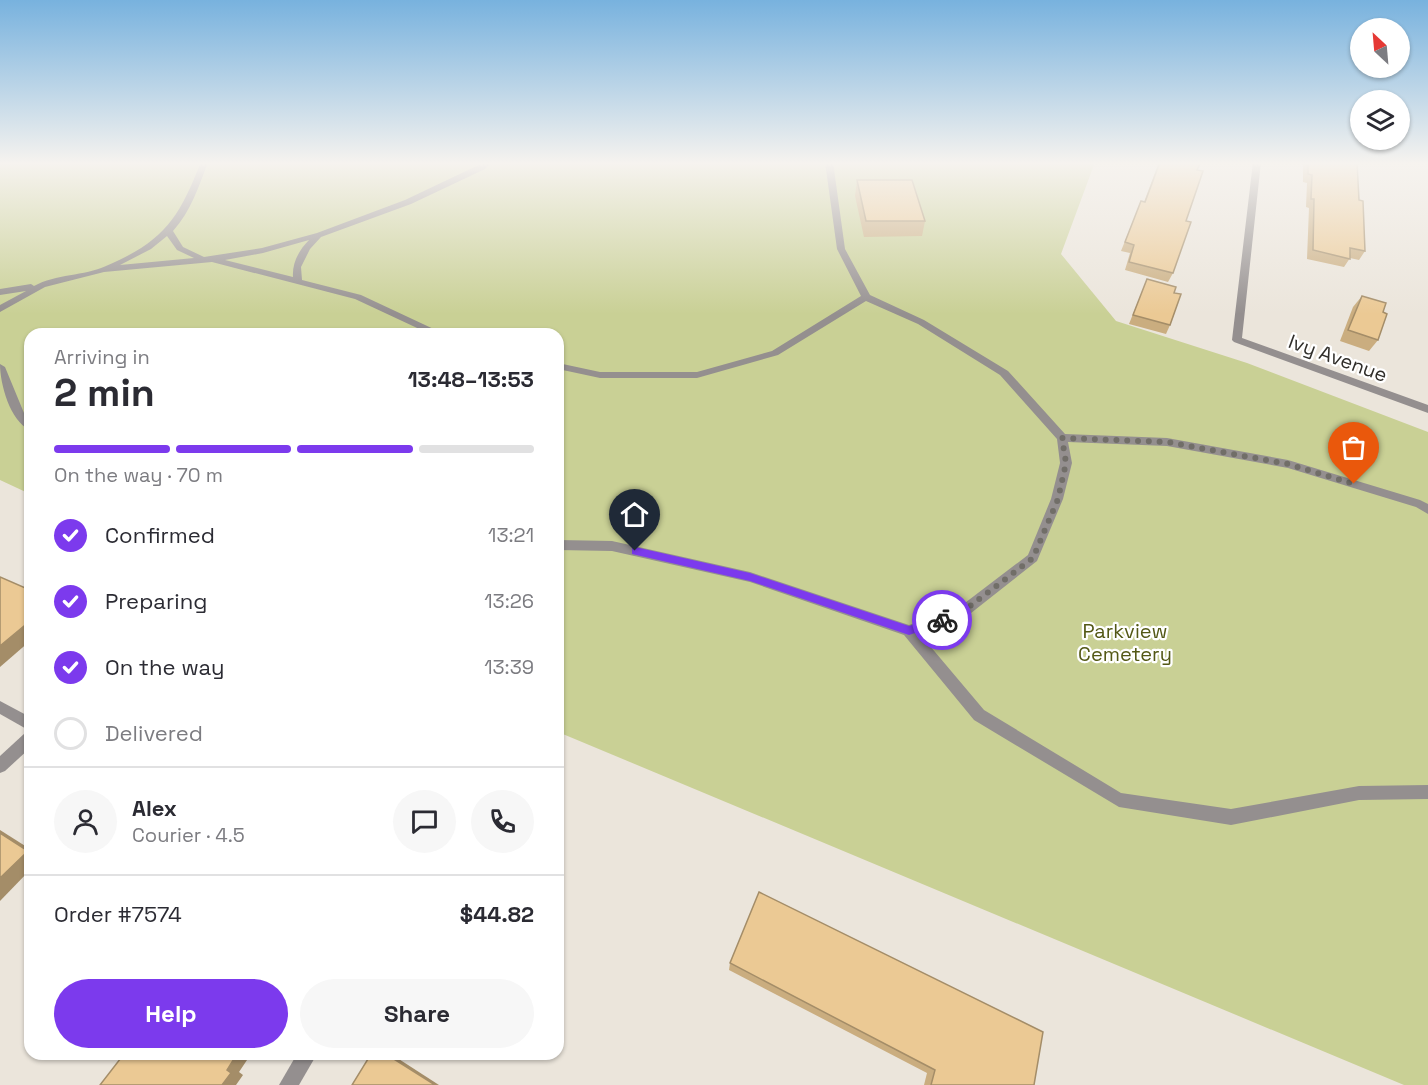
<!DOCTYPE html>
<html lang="en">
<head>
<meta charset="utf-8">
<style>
  body { margin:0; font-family:"Space Grotesk",sans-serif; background:#f7f7f7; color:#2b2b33; height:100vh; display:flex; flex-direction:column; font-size:22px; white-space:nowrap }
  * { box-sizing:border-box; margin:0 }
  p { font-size:20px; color:#7c7c81 }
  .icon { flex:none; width:33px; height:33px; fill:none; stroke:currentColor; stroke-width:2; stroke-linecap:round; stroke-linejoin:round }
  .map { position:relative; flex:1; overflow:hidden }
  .details { position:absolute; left:24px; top:328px; width:540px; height:732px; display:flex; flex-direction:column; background:#fff; border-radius:18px; box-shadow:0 2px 4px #0004 }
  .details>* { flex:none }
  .needle { width:39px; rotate:334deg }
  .controls { position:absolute; left:1350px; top:18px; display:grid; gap:12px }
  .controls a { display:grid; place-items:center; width:60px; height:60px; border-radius:50%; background:#fff; box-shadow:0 2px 4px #0004; font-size:30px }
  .pin { position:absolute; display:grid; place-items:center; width:51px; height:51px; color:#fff; margin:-62px -26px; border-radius:50% 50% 50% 0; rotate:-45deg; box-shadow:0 0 6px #0007 }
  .pin .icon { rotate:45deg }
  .courier { position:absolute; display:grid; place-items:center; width:60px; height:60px; margin:-30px; border:4px solid #7c3aed; border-radius:50%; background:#fff; color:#222; box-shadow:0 2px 8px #0007 }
  .headline em { font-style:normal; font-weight:800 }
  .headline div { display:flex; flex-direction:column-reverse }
  .headline { display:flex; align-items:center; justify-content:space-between; height:102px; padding:0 30px }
  h1 { font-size:39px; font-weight:800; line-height:45px }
  .bar { display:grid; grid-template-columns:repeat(4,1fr); gap:9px 6px; align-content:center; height:72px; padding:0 30px }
  .bar i { height:8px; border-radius:4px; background:#e1e1e2 }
  .bar .active { background:#7c3aed }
  .bar p { grid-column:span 4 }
  .line { display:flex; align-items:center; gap:15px; padding:0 30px; border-top:2px solid #e1e1e2 }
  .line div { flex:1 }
  .round { display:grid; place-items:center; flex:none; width:63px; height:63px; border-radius:32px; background:#f7f7f7 }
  ol { padding:0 30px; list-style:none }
  li { display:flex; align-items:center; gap:18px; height:66px }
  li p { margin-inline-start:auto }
  li .icon { padding:6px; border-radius:50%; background:#7c3aed; color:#fff; stroke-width:4 }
  li:last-child { color:#7c7c81 }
  li i { width:33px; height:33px; border:3px solid #e1e1e2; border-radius:50% }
  .primary-button { display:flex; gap:12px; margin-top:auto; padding:12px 30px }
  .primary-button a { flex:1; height:69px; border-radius:36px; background:#7c3aed; color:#fff; font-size:24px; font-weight:800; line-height:69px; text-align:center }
  .primary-button a+a { background:#f7f7f7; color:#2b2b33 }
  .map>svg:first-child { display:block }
  .green { fill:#c9d095 }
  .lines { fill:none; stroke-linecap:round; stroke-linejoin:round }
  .service { fill:#948f8f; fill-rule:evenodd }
  .minor { fill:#948f8f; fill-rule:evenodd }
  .wall { fill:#caad7f }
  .shaded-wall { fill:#a48d68 }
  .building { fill:#ebc994; stroke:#a48d68; stroke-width:1.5 }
  .route { fill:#7c3aed }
  .done { stroke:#716e68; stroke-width:6; stroke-dasharray:0 10.8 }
  .labels { text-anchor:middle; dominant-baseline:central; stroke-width:4.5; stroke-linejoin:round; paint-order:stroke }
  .street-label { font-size:20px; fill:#302e2a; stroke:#fff }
  .park-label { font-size:20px; fill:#535815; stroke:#fff }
</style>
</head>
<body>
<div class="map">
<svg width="1428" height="1085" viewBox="0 0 1428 1085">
  <rect width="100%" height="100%" fill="#ebe5db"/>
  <polygon class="green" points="0,162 1095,162 1061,254 1116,321 1247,363 1428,432 1428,1085 1404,1085 558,732 558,334 30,334 30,494 0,480"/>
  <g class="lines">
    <g class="service">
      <path d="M201,162H208C199,186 191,211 173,231L183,247L204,257L262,248L317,233L405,200L485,162H492L485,169L411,204L321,237L310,249L301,267L302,280L361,295L440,332L441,334H430L355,299L212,262L104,272L45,287L0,312V305L26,291L0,295V289L31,284L34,286C56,274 84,276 106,266C164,241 178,220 201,162ZM167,236L177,250L194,258L120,265L151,249ZM309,240C299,250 292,263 293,277L225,260L263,253Z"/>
      <polygon points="825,162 833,162 845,249 870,295 924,320 1008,371 1065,434 1167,438 1288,460 1420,500 1428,504 1428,514 1416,507 1288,468 1167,446 1068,442 1072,463 1063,499 1037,561 966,617 919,633 984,710 1121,793 1231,809 1359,786 1428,785 1428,799 1359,800 1231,825 1119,807 974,720 904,635 750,582 612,551 558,550 558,540 612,541 750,572 909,625 957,609 1028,555 1051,499 1060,463 1057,439 1000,375 918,324 866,301 778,355 697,378 600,378 558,369 558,363 600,372 697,372 772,351 861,296 837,249"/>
      <path d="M0,364L5,367L24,413L30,420V430C10,421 0,384 0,364Z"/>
    </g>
    <g class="minor">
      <polygon points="1253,162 1261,162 1242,338 1428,405 1428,413 1234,342 1232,340"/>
      <polygon points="0,701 30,717 30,731 0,714"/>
      <polygon points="30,731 30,748 5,771 0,773 0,756 25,733"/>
      <polygon points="297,1054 317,1054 299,1085 279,1085"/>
    </g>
  </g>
  <g class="wall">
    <polygon points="1159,162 1201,162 1197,170 1173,273 1168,282 1125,270 1130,253 1121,251 1141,201 1144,202"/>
    <polygon points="1303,162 1357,162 1359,200 1365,251 1359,260 1350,258 1344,267 1307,259 1309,208 1306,207 1307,183 1303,182"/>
    <polygon points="857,180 925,221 922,236 864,237 855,196"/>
    <polygon points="1147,279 1174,293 1170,325 1166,334 1129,324"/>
    <polygon points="1362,296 1383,312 1378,340 1369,351 1340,341 1353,307"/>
    <polygon points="730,963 1034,1085 924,1085 927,1073 729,970"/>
  </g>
  <g class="shaded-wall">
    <polygon points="30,621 30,641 0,667 0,646"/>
    <polygon points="0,830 30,849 30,870 0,901"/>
    <polygon points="237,1054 251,1054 239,1072 243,1075 236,1085 222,1085 227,1070"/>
    <polygon points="386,1054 391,1054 439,1085 435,1085"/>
  </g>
  <g class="building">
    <polygon points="1160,162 1201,162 1197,170 1203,171 1186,221 1191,222 1173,273 1129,262 1134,245 1125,242 1141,201 1145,202"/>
    <polygon points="1308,162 1357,162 1359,200 1363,201 1365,251 1350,248 1350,259 1313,250 1314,199 1311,199 1312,175 1308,174"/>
    <polygon points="857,180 912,180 925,221 866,221"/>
    <polygon points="1147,279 1176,287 1174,293 1181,294 1170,325 1133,315"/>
    <polygon points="1362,296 1386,303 1383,312 1387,314 1378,340 1348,330"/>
    <polygon points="0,577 30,590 30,621 0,646"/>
    <polygon points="0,833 28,851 0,878"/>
    <polygon points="759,892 1043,1032 1034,1085 931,1085 935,1070 730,963"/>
    <polygon points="124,1054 237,1054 227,1070 231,1073 222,1085 100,1085"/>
    <polygon points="371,1054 386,1054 435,1085 352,1085"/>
  </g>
  <linearGradient id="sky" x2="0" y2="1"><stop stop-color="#78b2de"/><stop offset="0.52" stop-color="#f6f3ef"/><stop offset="1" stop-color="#f6f3ef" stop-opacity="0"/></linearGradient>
  <rect width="1428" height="314" fill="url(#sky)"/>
  <polygon class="route" points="635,547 750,573 909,626 942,616 947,620 945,623 909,635 750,581 632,554 632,548"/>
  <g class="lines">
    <polyline class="done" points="942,620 961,613 1033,558 1058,499 1066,463 1062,438 1167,442 1288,464 1354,484"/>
  </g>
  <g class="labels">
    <g class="street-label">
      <text transform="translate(1338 358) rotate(20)">Ivy Avenue</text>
    </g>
    <g class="park-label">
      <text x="1125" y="631">Parkview<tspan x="1125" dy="23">Cemetery</tspan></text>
    </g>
  </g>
</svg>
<div class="controls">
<a><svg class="needle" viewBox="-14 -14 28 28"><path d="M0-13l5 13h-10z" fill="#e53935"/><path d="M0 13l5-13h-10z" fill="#7c7c81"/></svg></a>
<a><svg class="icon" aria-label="layers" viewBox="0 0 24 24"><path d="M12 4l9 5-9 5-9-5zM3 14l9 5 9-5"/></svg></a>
</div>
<div class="pin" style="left:1354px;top:484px;background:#ea580c"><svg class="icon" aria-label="bag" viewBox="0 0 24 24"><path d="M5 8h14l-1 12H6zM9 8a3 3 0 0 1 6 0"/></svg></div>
<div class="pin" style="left:635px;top:551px;background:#1f2937"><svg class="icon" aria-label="home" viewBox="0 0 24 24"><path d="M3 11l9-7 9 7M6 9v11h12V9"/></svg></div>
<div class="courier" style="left:942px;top:620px"><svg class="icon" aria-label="bike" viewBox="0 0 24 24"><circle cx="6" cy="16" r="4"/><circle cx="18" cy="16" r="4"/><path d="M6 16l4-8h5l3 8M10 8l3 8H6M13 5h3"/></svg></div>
<section class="details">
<div class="headline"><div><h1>2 min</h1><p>Arriving in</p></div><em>13:48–13:53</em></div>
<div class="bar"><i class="active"></i><i class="active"></i><i class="active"></i><i></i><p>On the way · 70 m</p></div>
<ol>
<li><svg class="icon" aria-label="check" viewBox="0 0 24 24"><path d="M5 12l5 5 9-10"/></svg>Confirmed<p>13:21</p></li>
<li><svg class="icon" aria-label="check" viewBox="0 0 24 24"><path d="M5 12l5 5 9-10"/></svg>Preparing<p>13:26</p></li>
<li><svg class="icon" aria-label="check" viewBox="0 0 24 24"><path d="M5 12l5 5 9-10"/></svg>On the way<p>13:39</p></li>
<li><i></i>Delivered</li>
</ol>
<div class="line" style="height:108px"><a class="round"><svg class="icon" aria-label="person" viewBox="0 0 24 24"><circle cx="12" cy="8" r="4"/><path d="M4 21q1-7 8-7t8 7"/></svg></a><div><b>Alex</b><p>Courier · 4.5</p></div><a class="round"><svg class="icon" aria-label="chat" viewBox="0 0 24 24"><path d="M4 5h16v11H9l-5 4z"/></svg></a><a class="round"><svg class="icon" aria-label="phone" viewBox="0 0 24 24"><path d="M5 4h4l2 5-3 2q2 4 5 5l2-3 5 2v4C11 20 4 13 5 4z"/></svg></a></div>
<div class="line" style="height:78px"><div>Order #7574</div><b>$44.82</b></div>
<div class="primary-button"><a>Help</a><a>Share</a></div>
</section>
</div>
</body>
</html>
